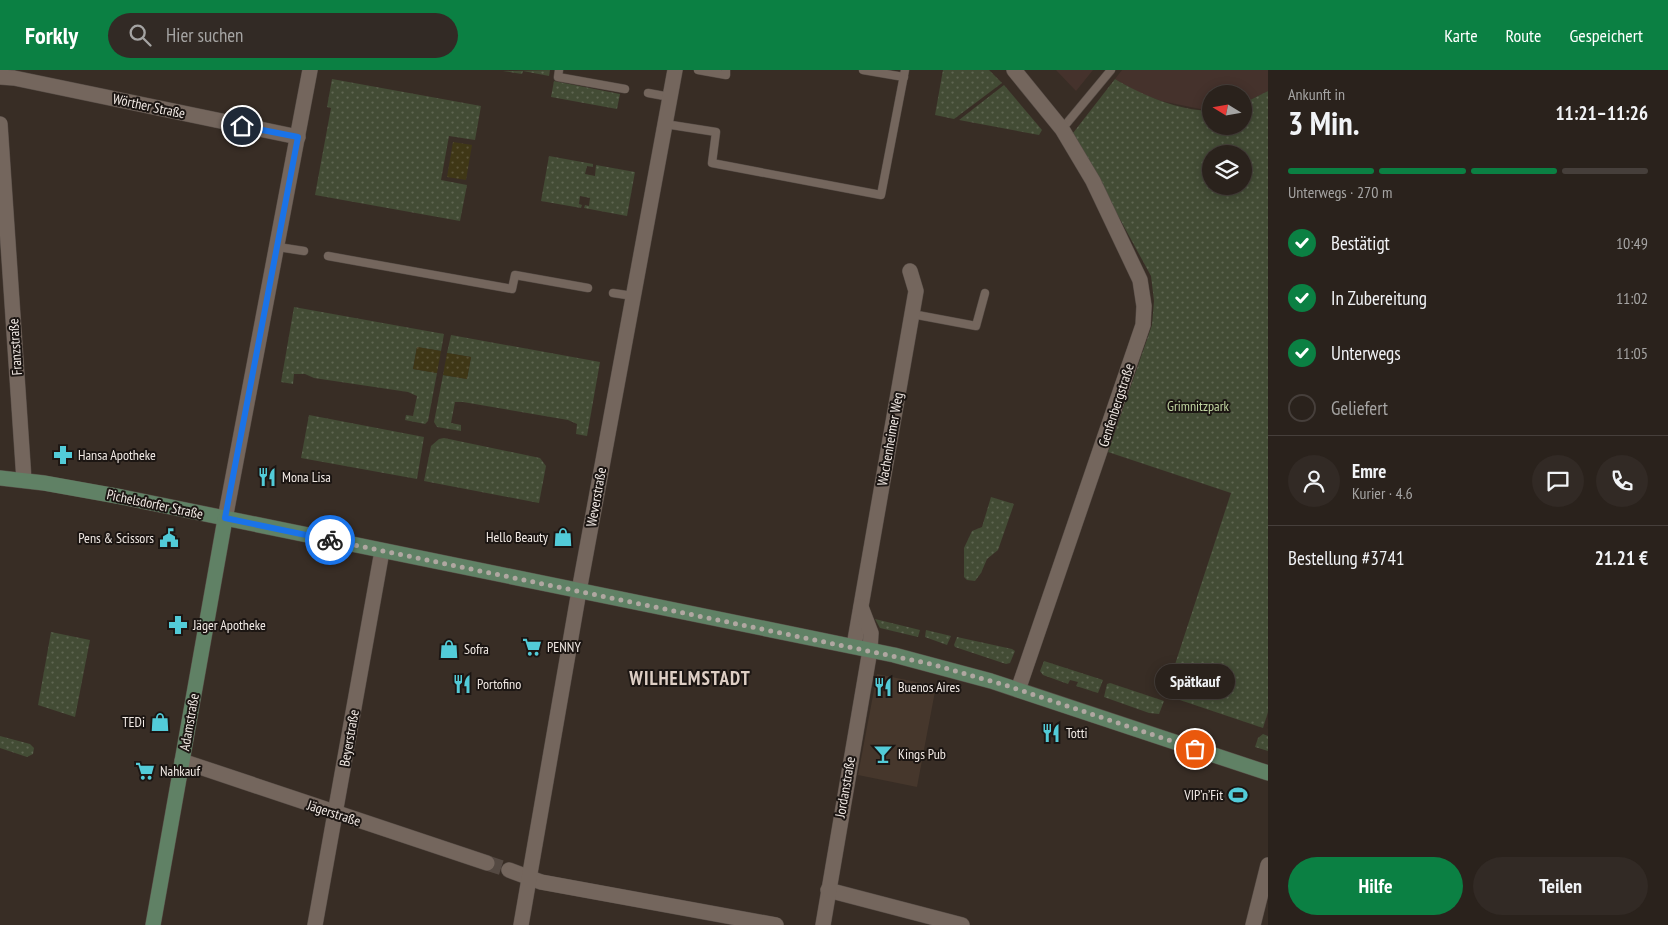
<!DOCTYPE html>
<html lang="de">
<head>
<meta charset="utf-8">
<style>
  body { margin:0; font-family:"PT Sans Narrow",sans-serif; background:#322a25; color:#f1f3f6; height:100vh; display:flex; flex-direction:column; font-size:19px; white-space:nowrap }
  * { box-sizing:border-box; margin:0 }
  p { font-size:16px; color:#a5a4a3 }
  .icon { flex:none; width:28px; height:28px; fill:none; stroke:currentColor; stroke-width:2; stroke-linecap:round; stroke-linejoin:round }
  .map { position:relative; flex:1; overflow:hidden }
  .details { display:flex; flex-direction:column; background:#2a221c; width:400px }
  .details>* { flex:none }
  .needle { width:32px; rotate:281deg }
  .buttons { position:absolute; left:1202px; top:15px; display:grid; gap:10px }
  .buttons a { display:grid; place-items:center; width:50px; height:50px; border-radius:50%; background:#2a221c; box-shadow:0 2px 12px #0003,0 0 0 1px #463f3b; font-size:25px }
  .pin { position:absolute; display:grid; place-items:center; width:42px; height:42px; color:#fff; margin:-21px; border:2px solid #fff; border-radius:50%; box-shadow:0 1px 5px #0007 }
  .courier { position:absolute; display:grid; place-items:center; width:50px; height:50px; margin:-25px; border:4px solid #1a73e8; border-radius:50%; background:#fff; color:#222; box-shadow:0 1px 6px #0007 }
  .bubble { position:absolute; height:35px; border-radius:18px; background:#2a221c; box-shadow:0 2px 12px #0003,0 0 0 1px #463f3b; font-size:16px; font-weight:700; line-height:35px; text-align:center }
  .overview em { font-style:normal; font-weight:700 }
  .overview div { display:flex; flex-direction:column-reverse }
  .overview { display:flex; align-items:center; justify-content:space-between; height:85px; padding:0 20px }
  h1 { font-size:32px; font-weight:700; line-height:38px }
  .bar { display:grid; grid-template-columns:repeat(4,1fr); gap:8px 5px; align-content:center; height:60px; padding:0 20px }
  .bar i { height:6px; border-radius:4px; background:#463f3b }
  .bar .active { background:#0b8043 }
  .bar p { grid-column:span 4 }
  .line { display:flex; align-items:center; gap:12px; padding:0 20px; border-top:1px solid #463f3b }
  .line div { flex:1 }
  .round { display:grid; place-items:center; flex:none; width:52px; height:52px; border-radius:26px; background:#322a25 }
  ol { padding:0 20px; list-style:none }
  li { display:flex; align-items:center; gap:15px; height:55px }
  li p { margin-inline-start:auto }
  li .icon { padding:5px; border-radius:50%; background:#0b8043; color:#fff; stroke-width:4 }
  li:last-child { color:#a5a4a3 }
  li i { width:28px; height:28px; border:2px solid #463f3b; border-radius:50% }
  .button { display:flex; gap:10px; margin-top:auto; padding:10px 20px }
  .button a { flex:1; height:58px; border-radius:30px; background:#0b8043; color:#fff; font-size:20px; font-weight:700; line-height:58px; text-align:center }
  .button a+a { background:#322a25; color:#f1f3f6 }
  header { display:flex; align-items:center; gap:30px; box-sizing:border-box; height:70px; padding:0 25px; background:#0b8043; color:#fff }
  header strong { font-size:24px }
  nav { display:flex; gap:28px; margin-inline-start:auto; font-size:18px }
  .search { width:350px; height:45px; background:#322a25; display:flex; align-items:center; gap:12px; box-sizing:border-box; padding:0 18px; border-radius:28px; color:#a5a4a3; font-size:19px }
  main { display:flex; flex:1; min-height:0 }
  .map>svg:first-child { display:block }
  .commercial { fill:#46372c }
  .education { fill:#45322c }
  .grass { fill:url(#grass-dots); fill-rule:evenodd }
  .sand { fill:url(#sand-dots) }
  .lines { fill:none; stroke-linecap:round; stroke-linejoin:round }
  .street-tunnel { stroke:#544942; stroke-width:15; stroke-dasharray:15 8; stroke-linecap:butt }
  .lane-casing { stroke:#564c46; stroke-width:9 }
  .street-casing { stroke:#564c46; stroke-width:16 }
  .secondary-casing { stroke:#564c46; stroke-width:16 }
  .lane { stroke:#74665d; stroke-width:8 }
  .street { stroke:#74665d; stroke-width:15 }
  .secondary { stroke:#608165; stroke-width:15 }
  .done { stroke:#b0a7a1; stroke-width:5; stroke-dasharray:0 9 }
  .route { stroke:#1a73e8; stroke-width:6 }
  .labels { text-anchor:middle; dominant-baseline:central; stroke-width:4; stroke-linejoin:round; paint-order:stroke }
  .street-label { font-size:14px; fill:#f1e9e4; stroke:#1c1613 }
  .park-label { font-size:14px; fill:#c1d5a1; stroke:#1c1613 }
  .poi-label { font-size:14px; fill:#f1e9e4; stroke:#1c1613; text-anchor:start }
  .district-label { font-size:19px; font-weight:bold; letter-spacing:1px; fill:#decfc5; stroke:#1c1613 }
</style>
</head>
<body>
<header>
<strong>Forkly</strong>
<div class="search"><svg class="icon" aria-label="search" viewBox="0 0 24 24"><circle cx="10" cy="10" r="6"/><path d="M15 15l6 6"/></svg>Hier suchen</div>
<nav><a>Karte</a><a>Route</a><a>Gespeichert</a></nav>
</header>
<main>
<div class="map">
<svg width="1268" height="855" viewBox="0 0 1268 855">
  <defs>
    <pattern id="grass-dots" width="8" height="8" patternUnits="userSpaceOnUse" patternTransform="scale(1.25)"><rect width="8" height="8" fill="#434c35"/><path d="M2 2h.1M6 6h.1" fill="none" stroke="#5f6652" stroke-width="1.8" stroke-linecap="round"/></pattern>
    <pattern id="sand-dots" width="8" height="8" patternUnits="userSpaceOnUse" patternTransform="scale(1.25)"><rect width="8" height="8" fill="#3f3716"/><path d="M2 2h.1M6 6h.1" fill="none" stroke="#5b5438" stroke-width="1.8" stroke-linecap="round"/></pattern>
  </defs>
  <rect width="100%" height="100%" fill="#382d25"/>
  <polygon class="commercial" points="877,604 936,616 917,717 858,705"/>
  <g class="education">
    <polygon points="1056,0 1093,0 1076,21"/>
    <polygon points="1122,0 1268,0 1268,21 1244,33 1244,24 1211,24 1210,41 1161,31 1139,23 1115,9"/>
  </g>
  <g class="grass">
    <polygon points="550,0 549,6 523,1 522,4 503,1"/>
    <polygon points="943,0 989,0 1002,13 954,49 935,45"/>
    <polygon points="332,9 481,36 475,70 449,66 441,110 467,115 460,151 315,125 331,38 327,37"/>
    <path d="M1115,9C1144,26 1177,40 1211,41V56H1244V33L1268,21V642L1263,658L1165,625L1231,423L1108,382L1152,255L1154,231L1151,206L1073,63ZM1211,84H1244V116H1211Z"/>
    <polygon points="554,11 620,24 617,39 551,27"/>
    <polygon points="1004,15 1042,60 1039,65 959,50"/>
    <polygon points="549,86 593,94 593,97 587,96 585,104 595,106 596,95 635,102 627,146 584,138 585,135 589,136 590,128 580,126 579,134 582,135 581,138 541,131"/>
    <polygon points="294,237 444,264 441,281 417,277 413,299 437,303 428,351 425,354 405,350 406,345 413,346 417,326 408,322 314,308 305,304 294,304 293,314 281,312"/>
    <polygon points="451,265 600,292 587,366 576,364 577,354 568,350 463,332 455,332 451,353 461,355 461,361 437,357 434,352 443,305 467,309 471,287 447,283"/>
    <polygon points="309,345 424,367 417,409 301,388"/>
    <polygon points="444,368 540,388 546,396 539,433 424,411 431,376 439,369"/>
    <polygon points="991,427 1014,434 998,480 987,489 981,503 975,511 967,510 964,507 964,478 972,461 982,457"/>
    <polygon points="875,549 920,560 918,567 880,558"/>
    <polygon points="926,560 951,566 947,575 925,567"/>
    <polygon points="51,562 90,570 75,647 38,635"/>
    <polygon points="957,567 1012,579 1015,581 1010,593 1006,594 955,577 954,575"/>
    <polygon points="1044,591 1103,610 1098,623 1076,616 1078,612 1070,610 1068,614 1043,605 1040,601"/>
    <polygon points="1110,613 1164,631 1159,644 1149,643 1104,627 1107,614"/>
    <polygon points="1263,664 1268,666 1268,681 1255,677 1258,668"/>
    <polygon points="0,666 30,674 34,678 33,684 27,687 0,678"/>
  </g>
  <g class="sand">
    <polygon points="453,72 472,75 466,110 447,107"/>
    <polygon points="417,277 441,281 437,303 413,299"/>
    <polygon points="447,283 471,287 467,309 443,305"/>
  </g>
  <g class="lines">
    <polyline class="street-tunnel" points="487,793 509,800"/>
    <g class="lane-casing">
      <g id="lane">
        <polyline points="559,0 558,7 625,19"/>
        <polyline points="698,0 726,5 726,0"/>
        <polyline points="863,0 904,7"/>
        <polyline points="648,23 670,27"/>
        <polyline points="665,54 716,62 712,93 881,125 905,0"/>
        <polyline points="1062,59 1111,0"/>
        <polyline points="278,177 304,181"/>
        <polyline points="328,186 512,219 515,205 588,218"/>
        <polyline points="613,223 633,226"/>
        <polyline points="912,244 976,256 985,223"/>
      </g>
    </g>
    <g class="street-casing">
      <g id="street">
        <polyline points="1014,0 1062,59 1093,111 1140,210 1144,236 1143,255 1018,620"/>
        <polyline points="0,7 14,8 298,67"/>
        <polyline points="0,54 24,410"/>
        <polyline points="225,449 310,0"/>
        <polyline points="854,576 916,221 910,201"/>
        <polyline points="182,691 487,793"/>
        <polyline points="509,800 541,812 776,855"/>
        <polyline points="828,820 962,855"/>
        <polyline points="315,855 382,481"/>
        <polyline points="521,855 579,521 675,0"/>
        <polyline points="823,855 870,580 871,563 861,537"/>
        <polyline points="1253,855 1268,795"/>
      </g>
    </g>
    <g class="secondary-casing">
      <g id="secondary">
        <polyline points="0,408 44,413 122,427 894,585 991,611 1268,703"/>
        <polyline points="153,855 225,449"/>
      </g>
    </g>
    <use href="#lane" class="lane"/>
    <use href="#street" class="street"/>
    <use href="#secondary" class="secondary"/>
  </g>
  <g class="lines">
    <polyline class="done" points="330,470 931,594 1008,616 1195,679"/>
    <polyline class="route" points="242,56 298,67 225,448 330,470"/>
  </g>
  <defs>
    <g id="pharmacy-bare" transform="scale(1.5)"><path d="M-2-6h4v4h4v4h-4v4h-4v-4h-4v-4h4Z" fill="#52cbd8" stroke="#1c1613" stroke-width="2.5" paint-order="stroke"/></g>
    <g id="restaurant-bare" transform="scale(1.5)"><path d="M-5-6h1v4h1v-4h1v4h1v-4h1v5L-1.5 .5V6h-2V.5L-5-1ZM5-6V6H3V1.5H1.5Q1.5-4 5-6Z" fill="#52cbd8" stroke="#1c1613" stroke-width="2.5" paint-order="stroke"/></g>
    <g id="shop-bare" transform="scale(1.5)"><path d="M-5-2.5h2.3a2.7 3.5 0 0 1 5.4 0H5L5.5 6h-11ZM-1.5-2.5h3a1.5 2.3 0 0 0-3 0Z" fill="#52cbd8" stroke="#1c1613" stroke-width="2.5" paint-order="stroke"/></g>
    <g id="civic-bare" transform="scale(1.5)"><path d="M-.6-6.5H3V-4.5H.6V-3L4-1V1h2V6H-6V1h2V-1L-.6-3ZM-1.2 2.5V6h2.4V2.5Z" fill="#52cbd8" stroke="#1c1613" stroke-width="2.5" paint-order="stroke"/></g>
    <g id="supermarket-bare" transform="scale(1.5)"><path d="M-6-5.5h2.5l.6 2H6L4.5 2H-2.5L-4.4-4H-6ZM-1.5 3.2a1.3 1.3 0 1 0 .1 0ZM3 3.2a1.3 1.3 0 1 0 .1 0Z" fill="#52cbd8" stroke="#1c1613" stroke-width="2.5" paint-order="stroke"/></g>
    <g id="bar-bare" transform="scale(1.5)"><path d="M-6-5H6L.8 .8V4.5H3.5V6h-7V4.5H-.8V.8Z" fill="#52cbd8" stroke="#1c1613" stroke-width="2.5" paint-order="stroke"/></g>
    <g id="stadium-bare" transform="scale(1.5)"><path d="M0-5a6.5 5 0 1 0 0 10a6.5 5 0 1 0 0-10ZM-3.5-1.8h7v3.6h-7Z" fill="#52cbd8" stroke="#1c1613" stroke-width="2.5" paint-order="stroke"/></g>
  </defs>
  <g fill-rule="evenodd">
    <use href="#pharmacy-bare" x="63" y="385"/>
    <use href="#restaurant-bare" x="267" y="407"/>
    <use href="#shop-bare" x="563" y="467"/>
    <use href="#civic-bare" x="169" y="468"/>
    <use href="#pharmacy-bare" x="178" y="555"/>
    <use href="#supermarket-bare" x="532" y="577"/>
    <use href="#shop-bare" x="449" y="579"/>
    <use href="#restaurant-bare" x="462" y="614"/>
    <use href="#restaurant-bare" x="883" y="617"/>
    <use href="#shop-bare" x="160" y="652"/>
    <use href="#restaurant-bare" x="1051" y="663"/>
    <use href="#bar-bare" x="883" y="684"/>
    <use href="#supermarket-bare" x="145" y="701"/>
    <use href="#stadium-bare" x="1238" y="725"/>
  </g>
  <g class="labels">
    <g class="street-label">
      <text transform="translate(149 36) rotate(12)">Wörther Straße</text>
      <text transform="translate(15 277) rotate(-94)">Franzstraße</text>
      <text transform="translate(1116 335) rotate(-72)">Genfenbergstraße</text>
      <text transform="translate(890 369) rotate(-80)">Wachenheimer Weg</text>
      <text transform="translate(596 427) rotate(-80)">Weverstraße</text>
      <text transform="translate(155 434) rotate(12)">Pichelsdorfer Straße</text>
      <text transform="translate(189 652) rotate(-80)">Adamstraße</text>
      <text transform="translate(349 668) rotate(-80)">Beyerstraße</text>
      <text transform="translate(845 717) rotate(-80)">Jordanstraße</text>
      <text transform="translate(334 743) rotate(18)">Jägerstraße</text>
    </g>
    <g class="park-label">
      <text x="1198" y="336">Grimnitzpark</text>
    </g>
    <g class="poi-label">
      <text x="78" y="385">Hansa Apotheke</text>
      <text x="282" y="407">Mona Lisa</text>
      <text x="548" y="467" text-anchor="end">Hello Beauty</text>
      <text x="154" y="468" text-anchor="end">Pens &amp; Scissors</text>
      <text x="193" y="555">Jäger Apotheke</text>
      <text x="547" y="577">PENNY</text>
      <text x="464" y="579">Sofra</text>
      <text x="477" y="614">Portofino</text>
      <text x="898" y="617">Buenos Aires</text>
      <text x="145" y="652" text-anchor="end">TEDi</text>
      <text x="1066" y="663">Totti</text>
      <text x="898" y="684">Kings Pub</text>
      <text x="160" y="701">Nahkauf</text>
      <text x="1223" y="725" text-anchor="end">VIP’n’Fit</text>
    </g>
    <g class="district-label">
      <text x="690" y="608">WILHELMSTADT</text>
    </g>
  </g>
</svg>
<div class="buttons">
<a><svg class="needle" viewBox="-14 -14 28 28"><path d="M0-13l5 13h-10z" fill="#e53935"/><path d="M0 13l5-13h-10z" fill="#a5a4a3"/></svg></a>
<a><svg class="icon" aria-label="layers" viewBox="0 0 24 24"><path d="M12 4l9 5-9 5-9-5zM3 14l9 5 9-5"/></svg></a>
</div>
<div class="pin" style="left:1195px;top:679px;background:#ea580c"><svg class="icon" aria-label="bag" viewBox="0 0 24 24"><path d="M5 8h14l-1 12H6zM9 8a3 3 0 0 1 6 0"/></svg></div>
<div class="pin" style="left:242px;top:56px;background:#1f2937"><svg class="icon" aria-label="home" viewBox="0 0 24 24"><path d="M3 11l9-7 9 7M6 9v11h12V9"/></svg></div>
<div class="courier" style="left:330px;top:470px"><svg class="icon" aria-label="bike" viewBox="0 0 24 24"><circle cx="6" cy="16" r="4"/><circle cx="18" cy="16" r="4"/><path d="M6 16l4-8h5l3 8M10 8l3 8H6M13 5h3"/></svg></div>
<div class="bubble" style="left:1155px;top:594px;width:80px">Spätkauf</div>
</div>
<section class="details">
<div class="overview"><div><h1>3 Min.</h1><p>Ankunft in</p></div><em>11:21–11:26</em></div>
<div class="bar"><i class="active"></i><i class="active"></i><i class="active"></i><i></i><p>Unterwegs · 270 m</p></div>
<ol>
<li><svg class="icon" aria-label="check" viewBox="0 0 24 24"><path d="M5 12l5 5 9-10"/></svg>Bestätigt<p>10:49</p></li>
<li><svg class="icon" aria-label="check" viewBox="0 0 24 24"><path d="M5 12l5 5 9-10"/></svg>In Zubereitung<p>11:02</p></li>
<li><svg class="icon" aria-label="check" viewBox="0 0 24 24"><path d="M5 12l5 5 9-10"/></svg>Unterwegs<p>11:05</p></li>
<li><i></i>Geliefert</li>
</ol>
<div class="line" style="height:90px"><a class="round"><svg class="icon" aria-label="person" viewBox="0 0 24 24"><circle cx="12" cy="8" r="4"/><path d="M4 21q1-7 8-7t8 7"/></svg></a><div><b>Emre</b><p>Kurier · 4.6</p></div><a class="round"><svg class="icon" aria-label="chat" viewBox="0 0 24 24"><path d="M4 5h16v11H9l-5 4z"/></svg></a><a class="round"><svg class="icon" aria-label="phone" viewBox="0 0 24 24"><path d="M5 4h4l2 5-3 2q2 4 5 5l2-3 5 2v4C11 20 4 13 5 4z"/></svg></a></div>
<div class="line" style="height:65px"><div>Bestellung #3741</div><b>21.21 €</b></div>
<div class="button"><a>Hilfe</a><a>Teilen</a></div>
</section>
</main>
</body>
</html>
